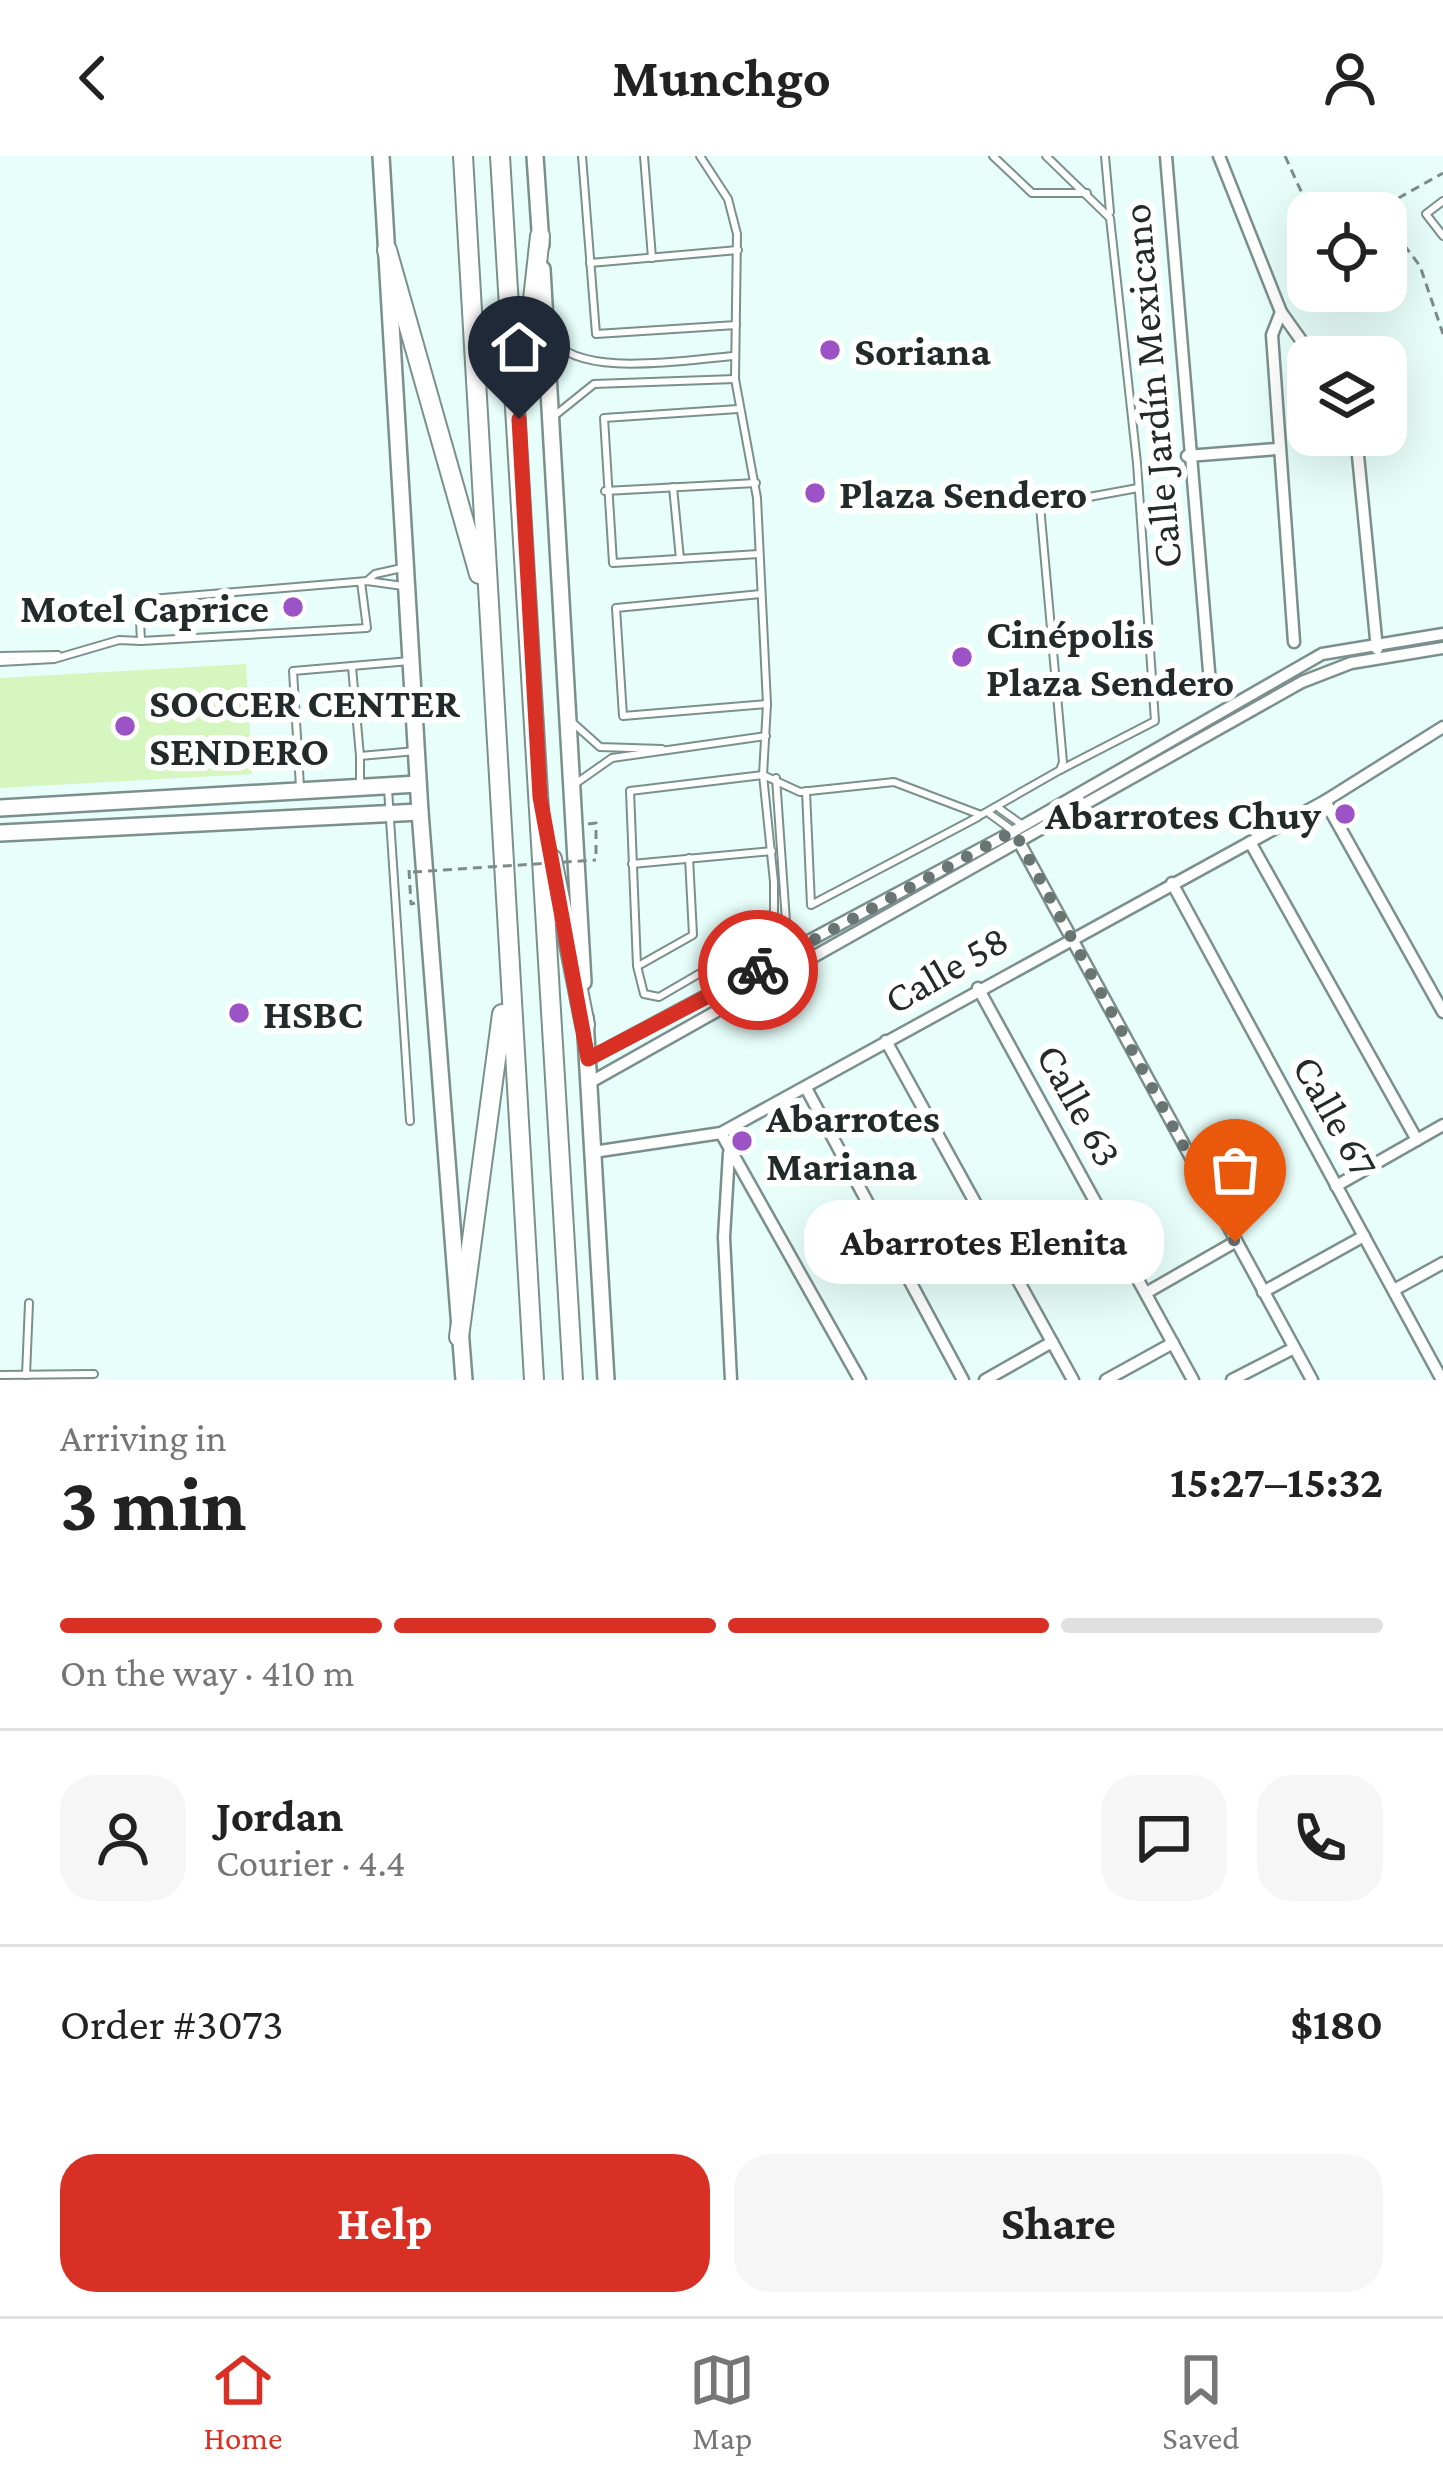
<!DOCTYPE html>
<html lang="en">
<head>
<meta charset="utf-8">
<style>
  body { margin:0; font-family:"Crimson Pro",serif; background:#f6f6f6; color:#222; height:100vh; display:flex; flex-direction:column; font-size:45px; white-space:nowrap }
  * { box-sizing:border-box; margin:0 }
  p { font-size:39px; color:#767676 }
  .icon { flex:none; width:66px; height:66px; fill:none; stroke:currentColor; stroke-width:2; stroke-linecap:round; stroke-linejoin:round }
  .map { position:relative; height:1224px; overflow:hidden }
  .sheet { display:flex; flex-direction:column; background:#fff; flex:1 }
  .sheet>* { flex:none }
  .tools { position:absolute; left:1287px; top:36px; display:grid; gap:24px }
  .tools a { display:grid; place-items:center; width:120px; height:120px; border-radius:24px; background:#fff; box-shadow:0 12px 48px #0002; font-size:60px }
  .pin { position:absolute; display:grid; place-items:center; width:102px; height:102px; color:#fff; margin:-123px -51px; border-radius:50% 50% 50% 0; rotate:-45deg; box-shadow:0 0 12px #0007 }
  .pin .icon { rotate:45deg }
  .courier { position:absolute; display:grid; place-items:center; width:120px; height:120px; margin:-60px; border:9px solid #d93025; border-radius:50%; background:#fff; color:#222; box-shadow:0 3px 15px #0007 }
  .bubble { position:absolute; height:84px; border-radius:36px; background:#fff; box-shadow:0 12px 48px #0002; font-size:39px; font-weight:700; line-height:84px; text-align:center }
  .headline em { font-style:normal; font-weight:700 }
  .headline div { display:flex; flex-direction:column-reverse }
  .headline { display:flex; align-items:center; justify-content:space-between; height:204px; padding:0 60px }
  h1 { font-size:78px; font-weight:700; line-height:90px }
  .bar { display:grid; grid-template-columns:repeat(4,1fr); gap:18px 12px; align-content:center; height:144px; padding:0 60px }
  .bar i { height:15px; border-radius:9px; background:#e0e0e0 }
  .bar .selected { background:#d93025 }
  .bar p { grid-column:span 4 }
  .line { display:flex; align-items:center; gap:30px; padding:0 60px; border-top:3px solid #e0e0e0 }
  .line div { flex:1 }
  .round { display:grid; place-items:center; flex:none; width:126px; height:126px; border-radius:36px; background:#f6f6f6 }
  .primary-button { display:flex; gap:24px; margin-top:auto; padding:24px 60px }
  .primary-button a { flex:1; height:138px; border-radius:36px; background:#d93025; color:#fff; font-size:48px; font-weight:700; line-height:138px; text-align:center }
  .primary-button a+a { background:#f6f6f6; color:#222 }
  header { display:flex; justify-content:space-between; align-items:center; height:156px; padding:0 60px; background:#fff; font-size:54px; font-weight:700 }
  .tabs { display:flex; justify-content:space-around; align-items:center; height:168px; border-top:3px solid #e0e0e0; background:#fff; font-size:33px; color:#767676 }
  .tabs a { display:grid; justify-items:center; gap:6px }
  .tabs .selected { color:#d93025 }
  .map>svg:first-child { display:block }
  .park { fill:#d6f6c0 }
  .lines { fill:none; stroke-linecap:round; stroke-linejoin:round }
  .service-casing { stroke:#7b908c; stroke-width:10 }
  .minor-casing { stroke:#7b908c; stroke-width:15 }
  .secondary-casing { stroke:#7b908c; stroke-width:20 }
  .trunk-casing { stroke:#7b908c; stroke-width:22 }
  .path { stroke:#7d8c8a; stroke-width:3; stroke-dasharray:9 6; stroke-linecap:butt }
  .service { stroke:#fff; stroke-width:6 }
  .minor { stroke:#fff; stroke-width:10 }
  .secondary { stroke:#fff; stroke-width:15 }
  .trunk { stroke:#fff; stroke-width:18 }
  .path-bridge { stroke:#7d8c8a; stroke-width:3; stroke-dasharray:9 6; stroke-linecap:butt }
  .done { stroke:#687573; stroke-width:12; stroke-dasharray:0 21.6 }
  .route { stroke:#d93025; stroke-width:15 }
  .poi-dot { fill:#9c53c6; stroke:#fff; stroke-width:4.5 }
  .labels { text-anchor:middle; dominant-baseline:central; stroke-width:12; stroke-linejoin:round; paint-order:stroke }
  .poi-label { font-size:42px; font-weight:bold; fill:#232b2a; stroke:#fff; text-anchor:start }
  .street-label { font-size:42px; fill:#232b2a; stroke:#fff }
</style>
</head>
<body>
<header><svg class="icon" aria-label="back" viewBox="0 0 24 24"><path d="M15 5l-7 7 7 7"/></svg>Munchgo<svg class="icon" aria-label="person" viewBox="0 0 24 24"><circle cx="12" cy="8" r="4"/><path d="M4 21q1-7 8-7t8 7"/></svg></header>
<div class="map">
<svg width="1443" height="1224" viewBox="0 0 1443 1224">
  <rect width="100%" height="100%" fill="#e7fefa"/>
  <polygon class="park" points="246,508 252,618 0,632 0,522"/>
  <g class="lines">
    <g class="service-casing">
      <g id="service">
        <polyline points="582,0 596,178 736,169"/>
        <polyline points="644,0 652,102"/>
        <polyline points="700,0 728,43 737,78 735,223 757,342 767,548 763,619 774,726 774,804"/>
        <polyline points="993,0 1032,37 1087,37"/>
        <polyline points="1046,0 1110,62 1137,307 1155,565 1060,614"/>
        <polyline points="1105,0 1110,56"/>
        <polyline points="1443,45 1426,58 1443,80"/>
        <polyline points="590,107 738,94"/>
        <path d="M550,181C579,224 687,203 735,200"/>
        <polyline points="738,253 604,262 613,407 759,398"/>
        <polyline points="553,261 594,228 735,223"/>
        <polyline points="673,331 680,403"/>
        <polyline points="605,335 756,327"/>
        <polyline points="367,425 375,418 402,412"/>
        <polyline points="361,426 367,472 141,485 139,444 367,425 403,430"/>
        <polyline points="761,438 616,452 623,560 767,548"/>
        <polyline points="0,500 58,499"/>
        <polyline points="0,506 54,503 119,484 141,485"/>
        <polyline points="352,511 360,600 416,595"/>
        <polyline points="572,566 600,591 662,593"/>
        <polyline points="360,600 360,626"/>
        <polyline points="776,622 788,794"/>
        <polyline points="575,628 612,602 766,580"/>
        <polyline points="300,631 293,515 410,505"/>
        <polyline points="388,633 410,965"/>
        <polyline points="806,635 811,749 978,661"/>
        <polyline points="1000,653 1021,668"/>
        <polyline points="990,658 1012,674"/>
        <polyline points="632,708 772,695"/>
        <polyline points="772,758 757,784 659,841 644,838 637,810 630,635 763,619 800,636 894,626 981,659 1060,614 1063,606 1040,350 1138,332"/>
        <polyline points="638,810 693,779 689,702"/>
        <polyline points="0,1219 94,1218"/>
        <polyline points="26,1219 29,1147"/>
      </g>
    </g>
    <g class="minor-casing">
      <g id="minor">
        <polyline points="1166,0 1210,527"/>
        <polyline points="1219,0 1281,156 1313,201"/>
        <polyline points="1281,156 1272,179 1294,486"/>
        <polyline points="1356,279 1377,493"/>
        <polyline points="1187,300 1277,293"/>
        <polyline points="1325,645 1443,856"/>
        <polyline points="1018,684 1312,1224"/>
        <polyline points="1250,686 1417,984"/>
        <polyline points="1172,727 1442,1224"/>
        <polyline points="978,832 1193,1224"/>
        <polyline points="886,885 1073,1224"/>
        <polyline points="588,903 1014,675 1322,498 1443,478"/>
        <polyline points="589,927 1302,526 1351,507 1443,492"/>
        <polyline points="806,932 963,1224"/>
        <polyline points="721,977 860,1224"/>
        <polyline points="593,996 721,977 1325,645 1443,571"/>
        <polyline points="729,997 724,1081 731,1224"/>
        <polyline points="1336,1030 1443,969"/>
        <polyline points="1394,1134 1443,1107"/>
        <polyline points="1263,1136 1364,1080"/>
        <polyline points="1146,1137 1235,1086"/>
        <polyline points="985,1224 1052,1186"/>
        <polyline points="1106,1224 1173,1187"/>
        <polyline points="1232,1224 1294,1192"/>
      </g>
    </g>
    <g class="secondary-casing">
      <g id="secondary">
        <polyline points="381,0 420,656 464,1224"/>
        <polyline points="535,0 541,89"/>
        <polyline points="542,113 583,826"/>
        <polyline points="0,652 418,628"/>
        <polyline points="0,677 420,656"/>
        <polyline points="585,862 606,1224"/>
      </g>
    </g>
    <g class="trunk-casing">
      <g id="trunk">
        <polyline points="463,0 534,1224"/>
        <polyline points="500,0 573,1224"/>
        <polyline points="387,94 479,418"/>
        <polyline points="525,216 540,80"/>
        <polyline points="552,703 585,869"/>
        <polyline points="459,1181 502,858"/>
      </g>
    </g>
    <g class="path">
      <polyline points="1285,0 1311,57"/>
      <polyline points="1372,57 1443,17"/>
      <polyline points="1386,65 1420,110 1443,178"/>
      <polyline points="588,668 596,667 596,704"/>
      <polyline points="409,714 411,748 415,747"/>
    </g>
    <use href="#service" class="service"/>
    <use href="#minor" class="minor"/>
    <use href="#secondary" class="secondary"/>
    <use href="#trunk" class="trunk"/>
    <polyline class="path-bridge" points="413,716 596,704"/>
  </g>
  <g class="lines">
    <polyline class="done" points="758,814 1014,675 1235,1086"/>
    <polyline class="route" points="519,263 540,641 588,903 758,814"/>
  </g>
  <g class="poi-dot">
    <circle cx="830" cy="194" r="12"/>
    <circle cx="815" cy="337" r="12"/>
    <circle cx="293" cy="451" r="12"/>
    <circle cx="962" cy="501" r="12"/>
    <circle cx="125" cy="570" r="12"/>
    <circle cx="1345" cy="658" r="12"/>
    <circle cx="239" cy="857" r="12"/>
    <circle cx="742" cy="985" r="12"/>
  </g>
  <g class="labels">
    <g class="poi-label">
      <text x="854" y="194">Soriana</text>
      <text x="839" y="337">Plaza Sendero</text>
      <text x="269" y="451" text-anchor="end">Motel Caprice</text>
      <text x="986" y="477">Cinépolis<tspan x="986" dy="48">Plaza Sendero</tspan></text>
      <text x="149" y="546">SOCCER CENTER<tspan x="149" dy="48">SENDERO</tspan></text>
      <text x="1321" y="658" text-anchor="end">Abarrotes Chuy</text>
      <text x="263" y="857">HSBC</text>
      <text x="766" y="961">Abarrotes<tspan x="766" dy="48">Mariana</tspan></text>
    </g>
    <g class="street-label">
      <text transform="translate(1151 230) rotate(-95)">Calle Jardín Mexicano</text>
      <text transform="translate(946 813) rotate(-30)">Calle 58</text>
      <text transform="translate(1080 949) rotate(61)">Calle 63</text>
      <text transform="translate(1336 960) rotate(61)">Calle 67</text>
    </g>
  </g>
</svg>
<div class="tools">
<a><svg class="icon" aria-label="locate" viewBox="0 0 24 24"><circle cx="12" cy="12" r="6"/><path d="M12 2v4M12 18v4M2 12h4M18 12h4"/></svg></a>
<a><svg class="icon" aria-label="layers" viewBox="0 0 24 24"><path d="M12 4l9 5-9 5-9-5zM3 14l9 5 9-5"/></svg></a>
</div>
<div class="pin" style="left:1235px;top:1086px;background:#ea580c"><svg class="icon" aria-label="bag" viewBox="0 0 24 24"><path d="M5 8h14l-1 12H6zM9 8a3 3 0 0 1 6 0"/></svg></div>
<div class="pin" style="left:519px;top:263px;background:#1f2937"><svg class="icon" aria-label="home" viewBox="0 0 24 24"><path d="M3 11l9-7 9 7M6 9v11h12V9"/></svg></div>
<div class="courier" style="left:758px;top:814px"><svg class="icon" aria-label="bike" viewBox="0 0 24 24"><circle cx="6" cy="16" r="4"/><circle cx="18" cy="16" r="4"/><path d="M6 16l4-8h5l3 8M10 8l3 8H6M13 5h3"/></svg></div>
<div class="bubble" style="left:804px;top:1044px;width:360px">Abarrotes Elenita</div>
</div>
<section class="sheet">
<div class="headline"><div><h1>3 min</h1><p>Arriving in</p></div><em>15:27–15:32</em></div>
<div class="bar"><i class="selected"></i><i class="selected"></i><i class="selected"></i><i></i><p>On the way · 410 m</p></div>
<div class="line" style="height:216px"><a class="round"><svg class="icon" aria-label="person" viewBox="0 0 24 24"><circle cx="12" cy="8" r="4"/><path d="M4 21q1-7 8-7t8 7"/></svg></a><div><b>Jordan</b><p>Courier · 4.4</p></div><a class="round"><svg class="icon" aria-label="chat" viewBox="0 0 24 24"><path d="M4 5h16v11H9l-5 4z"/></svg></a><a class="round"><svg class="icon" aria-label="phone" viewBox="0 0 24 24"><path d="M5 4h4l2 5-3 2q2 4 5 5l2-3 5 2v4C11 20 4 13 5 4z"/></svg></a></div>
<div class="line" style="height:156px"><div>Order #3073</div><b>$180</b></div>
<div class="primary-button"><a>Help</a><a>Share</a></div>
</section>
<nav class="tabs">
<a class="selected"><svg class="icon" aria-label="home" viewBox="0 0 24 24"><path d="M3 11l9-7 9 7M6 9v11h12V9"/></svg>Home</a>
<a><svg class="icon" aria-label="map" viewBox="0 0 24 24"><path d="M3 6l6-2 6 2 6-2v14l-6 2-6-2-6 2zM9 4v14M15 6v14"/></svg>Map</a>
<a><svg class="icon" aria-label="saved" viewBox="0 0 24 24"><path d="M7 4h10v16l-5-4-5 4z"/></svg>Saved</a>
</nav>
</body>
</html>
